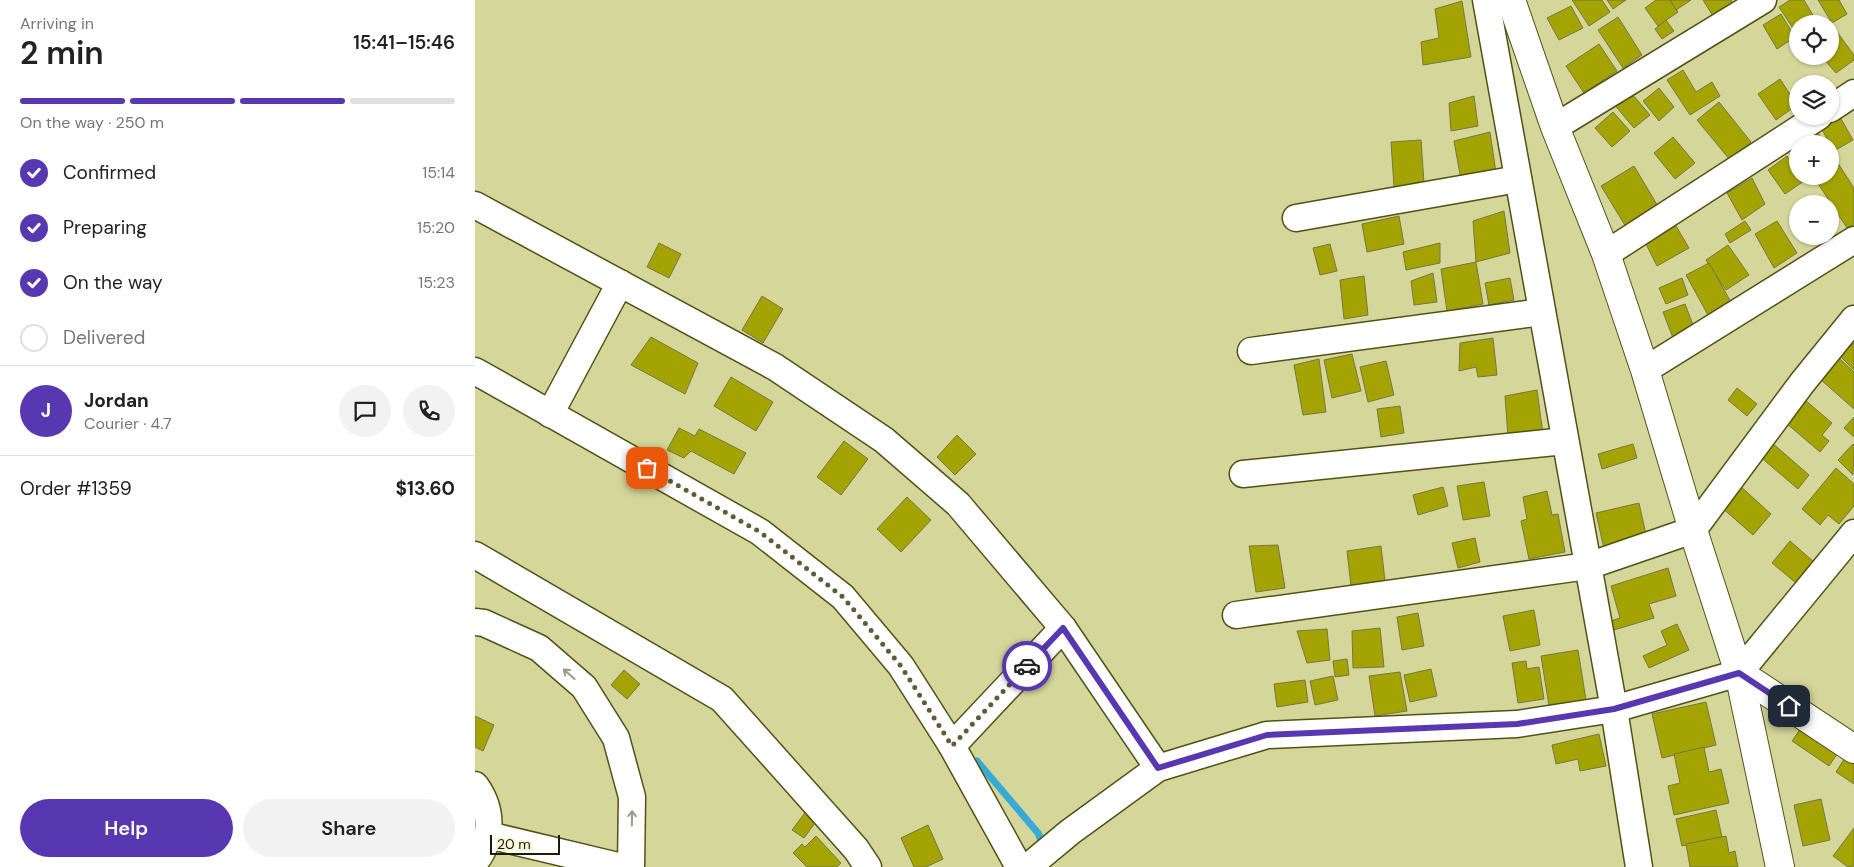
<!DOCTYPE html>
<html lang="en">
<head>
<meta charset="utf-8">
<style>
  body { margin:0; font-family:"DM Sans",sans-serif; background:#f2f2f2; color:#222; height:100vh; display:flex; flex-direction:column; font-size:19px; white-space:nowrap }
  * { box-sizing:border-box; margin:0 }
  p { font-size:16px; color:#767676 }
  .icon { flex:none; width:28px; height:28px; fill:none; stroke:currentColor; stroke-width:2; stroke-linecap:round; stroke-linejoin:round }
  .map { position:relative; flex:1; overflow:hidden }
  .sheet { display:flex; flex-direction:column; background:#fff; width:475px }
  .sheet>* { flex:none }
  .tools { position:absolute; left:1314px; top:15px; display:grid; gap:10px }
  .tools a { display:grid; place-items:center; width:50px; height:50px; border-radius:50%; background:#fff; box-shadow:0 1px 4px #0004; font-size:25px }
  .scale { position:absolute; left:15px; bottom:12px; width:70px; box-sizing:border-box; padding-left:5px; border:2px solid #1c1c04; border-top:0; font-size:14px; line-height:18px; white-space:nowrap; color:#1c1c04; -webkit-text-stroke:4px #f4f6d7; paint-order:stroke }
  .pin { position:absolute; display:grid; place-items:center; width:42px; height:42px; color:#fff; margin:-21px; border-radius:10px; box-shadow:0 2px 8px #0006 }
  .courier { position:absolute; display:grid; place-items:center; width:50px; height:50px; margin:-25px; border:4px solid #5838b0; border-radius:50%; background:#fff; color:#222; box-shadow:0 1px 6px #0007 }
  .summary em { font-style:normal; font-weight:600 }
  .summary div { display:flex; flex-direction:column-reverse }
  .summary { display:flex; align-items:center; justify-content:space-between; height:85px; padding:0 20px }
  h1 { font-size:32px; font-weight:600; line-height:38px }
  .bar { display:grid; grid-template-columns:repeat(4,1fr); gap:8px 5px; align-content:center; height:60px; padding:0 20px }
  .bar i { height:6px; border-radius:4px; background:#e0e0e0 }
  .bar .current { background:#5838b0 }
  .bar p { grid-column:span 4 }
  .line { display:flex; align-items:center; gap:12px; padding:0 20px; border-top:1px solid #e0e0e0 }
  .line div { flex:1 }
  .round { display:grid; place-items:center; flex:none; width:52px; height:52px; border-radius:26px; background:#f2f2f2 }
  ol { padding:0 20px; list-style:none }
  li { display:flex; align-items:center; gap:15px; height:55px }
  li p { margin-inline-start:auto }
  li .icon { padding:5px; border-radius:50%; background:#5838b0; color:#fff; stroke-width:4 }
  li:last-child { color:#767676 }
  li i { width:28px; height:28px; border:2px solid #e0e0e0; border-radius:50% }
  .action { display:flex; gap:10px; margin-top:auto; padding:10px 20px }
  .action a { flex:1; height:58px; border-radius:30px; background:#5838b0; color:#fff; font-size:20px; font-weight:600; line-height:58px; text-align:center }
  .action a+a { background:#f2f2f2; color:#222 }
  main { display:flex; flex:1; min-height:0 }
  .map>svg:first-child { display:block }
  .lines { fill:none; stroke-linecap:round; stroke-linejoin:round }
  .stream { stroke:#37aad8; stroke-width:7 }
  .building { fill:#a3a304; stroke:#77783e }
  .street-casing { stroke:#515215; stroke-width:29 }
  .secondary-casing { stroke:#515215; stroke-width:30 }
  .street { stroke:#fff; stroke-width:26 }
  .secondary { stroke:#fff; stroke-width:28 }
  .oneway { stroke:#99998e }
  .done { stroke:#5d5d38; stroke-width:5; stroke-dasharray:0 9 }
  .route { stroke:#5838b0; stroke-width:6 }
</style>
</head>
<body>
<main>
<section class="sheet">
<div class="summary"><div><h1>2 min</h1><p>Arriving in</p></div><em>15:41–15:46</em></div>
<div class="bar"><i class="current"></i><i class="current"></i><i class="current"></i><i></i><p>On the way · 250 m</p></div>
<ol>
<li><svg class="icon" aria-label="check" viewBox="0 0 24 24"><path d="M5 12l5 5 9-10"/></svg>Confirmed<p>15:14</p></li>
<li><svg class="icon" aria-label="check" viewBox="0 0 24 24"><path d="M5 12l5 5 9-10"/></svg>Preparing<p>15:20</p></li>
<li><svg class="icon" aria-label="check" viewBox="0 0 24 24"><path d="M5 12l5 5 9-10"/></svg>On the way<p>15:23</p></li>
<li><i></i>Delivered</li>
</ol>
<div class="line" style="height:90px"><b class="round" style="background:#5838b0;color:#fff">J</b><div><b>Jordan</b><p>Courier · 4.7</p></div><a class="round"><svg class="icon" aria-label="chat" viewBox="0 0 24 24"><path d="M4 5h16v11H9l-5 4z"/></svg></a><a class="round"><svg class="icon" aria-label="phone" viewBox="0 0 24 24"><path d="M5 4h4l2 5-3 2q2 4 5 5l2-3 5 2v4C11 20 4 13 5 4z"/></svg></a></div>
<div class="line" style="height:65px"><div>Order #1359</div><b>$13.60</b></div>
<div class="action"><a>Help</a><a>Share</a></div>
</section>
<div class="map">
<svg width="1379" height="867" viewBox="0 0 1379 867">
  <rect width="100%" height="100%" fill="#d5d79a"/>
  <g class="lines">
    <polyline class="stream" points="502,761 563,833 569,847"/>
  </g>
  <g class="building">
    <polygon points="1097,0 1127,0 1135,12 1114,26"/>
    <polygon points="1132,0 1151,0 1138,9"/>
    <polygon points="1181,0 1195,0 1203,12 1183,26 1170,8"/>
    <polygon points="1195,0 1216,0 1201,10"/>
    <polygon points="1228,0 1256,0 1258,4 1238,16"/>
    <polygon points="1315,0 1329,0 1339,17 1329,24 1322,24 1322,28 1319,30 1304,7"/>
    <polygon points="1343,0 1364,0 1372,14 1357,23"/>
    <polygon points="987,1 996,57 948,65 946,42 964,38 960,9"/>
    <polygon points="1096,6 1108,28 1084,40 1072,18"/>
    <polygon points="1306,14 1320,37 1302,49 1288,25"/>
    <polygon points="1143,17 1167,55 1148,68 1123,30"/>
    <polygon points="1191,20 1199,31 1187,39 1180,29"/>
    <polygon points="1362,32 1379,55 1379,60 1361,73 1346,56 1355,56 1355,37"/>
    <polygon points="1124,44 1142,71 1109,93 1091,66"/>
    <polygon points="1208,70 1221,92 1237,82 1245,96 1215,115 1192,80"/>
    <polygon points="1305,79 1322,105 1301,120 1283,94"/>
    <polygon points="1184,88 1199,107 1184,121 1168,101"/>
    <polygon points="1157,94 1175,115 1159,128 1137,102"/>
    <polygon points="999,96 1003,126 976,131 974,103"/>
    <polygon points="1244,102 1276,142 1255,160 1222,120"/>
    <polygon points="1138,112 1155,131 1137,147 1120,128"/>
    <polygon points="1365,117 1378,140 1359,151 1346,128"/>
    <polygon points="1342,131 1350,144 1324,144"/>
    <polygon points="1015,132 1021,173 986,180 979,141"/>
    <polygon points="1198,137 1220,163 1200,179 1179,153"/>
    <polygon points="946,140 949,183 919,187 916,142"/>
    <polygon points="1355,151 1379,188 1379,224 1372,228 1338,176 1355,176"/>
    <polygon points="1312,156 1322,171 1322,176 1326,176 1329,181 1310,194 1293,170"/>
    <polygon points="1159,166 1184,208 1151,227 1126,186"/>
    <polygon points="1277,178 1290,204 1267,220 1252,193"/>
    <polygon points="1029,211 1035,253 1001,262 998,221"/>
    <polygon points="924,216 929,244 892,252 887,224"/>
    <polygon points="1270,221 1276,230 1255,243 1250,234"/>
    <polygon points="1302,221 1322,253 1299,268 1280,234"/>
    <polygon points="1201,226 1214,248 1182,266 1171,244"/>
    <polygon points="184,243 206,254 194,278 172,267"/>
    <polygon points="965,243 965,263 931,270 928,252"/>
    <polygon points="855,244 862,271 845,275 838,248"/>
    <polygon points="1253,245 1274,275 1251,290 1231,260"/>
    <polygon points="1001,262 1008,304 972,311 966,269"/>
    <polygon points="1234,263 1257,304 1234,317 1211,275"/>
    <polygon points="958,273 962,302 939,305 936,281"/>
    <polygon points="889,276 893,315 869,319 865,280"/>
    <polygon points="1035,278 1039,300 1014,305 1010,283"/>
    <polygon points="1207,278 1213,295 1191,304 1184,288"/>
    <polygon points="287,296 308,309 288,343 267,330"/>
    <polygon points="1210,304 1220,330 1198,338 1188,312"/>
    <polygon points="176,337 223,363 210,394 156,365"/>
    <polygon points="1018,338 1022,375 1003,377 1001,367 984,371 985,343"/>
    <polygon points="1379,343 1379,370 1365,356"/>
    <polygon points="877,354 886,391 857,398 849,360"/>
    <polygon points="1363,357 1379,372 1379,409 1345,379"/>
    <polygon points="844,359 851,412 828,415 819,365"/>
    <polygon points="911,361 919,395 893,402 885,367"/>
    <polygon points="256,377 298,402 281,431 239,406"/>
    <polygon points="1262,388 1282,404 1272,416 1253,400"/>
    <polygon points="1062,390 1068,434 1033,437 1030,396"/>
    <polygon points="1330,400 1357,423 1347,435 1354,441 1345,452 1311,423"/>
    <polygon points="925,406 929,433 906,437 902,409"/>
    <polygon points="1379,417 1379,437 1369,428"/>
    <polygon points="204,428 220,436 224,429 271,453 259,474 216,451 209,458 192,450"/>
    <polygon points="482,435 501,454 480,475 462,457"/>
    <polygon points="369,441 393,459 366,495 342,477"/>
    <polygon points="1295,441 1334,475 1323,489 1283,455"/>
    <polygon points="1158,444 1162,458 1127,469 1123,454"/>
    <polygon points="1378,444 1379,445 1378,475 1363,460"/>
    <polygon points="1361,468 1379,484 1379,506 1364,524 1353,515 1345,525 1327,509"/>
    <polygon points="1009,482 1015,516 988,520 982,486"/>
    <polygon points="1264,485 1296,514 1278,535 1245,506"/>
    <polygon points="968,487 973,506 943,515 938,495"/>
    <polygon points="1072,491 1077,515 1083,514 1090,552 1054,559 1046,521 1052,519 1048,497"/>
    <polygon points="432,497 456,520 426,552 402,529"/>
    <polygon points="1164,503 1172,539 1129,549 1121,513"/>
    <polygon points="1000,538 1005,562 983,568 977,543"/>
    <polygon points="1315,541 1339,562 1321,583 1297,563"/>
    <polygon points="803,545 810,588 781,592 774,546"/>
    <polygon points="906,546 910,581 876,586 872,551"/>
    <polygon points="1193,568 1201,596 1174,604 1179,618 1139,630 1136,621 1145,618 1136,586"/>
    <polygon points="1059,610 1065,645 1035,651 1028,616"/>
    <polygon points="943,613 949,646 927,650 922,617"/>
    <polygon points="1202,624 1214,650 1174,668 1168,656 1192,645 1186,631"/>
    <polygon points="905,628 909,667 878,668 877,631"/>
    <polygon points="852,629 855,660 832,663 822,631"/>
    <polygon points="1103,650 1111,700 1074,706 1066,656"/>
    <polygon points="872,659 874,675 860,677 858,661"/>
    <polygon points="1051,661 1052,669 1064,667 1069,699 1043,703 1037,663"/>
    <polygon points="956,669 962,696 935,702 929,675"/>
    <polygon points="149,670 165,684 152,699 136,685"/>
    <polygon points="925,672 932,711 900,716 894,676"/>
    <polygon points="858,676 863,700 840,705 835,681"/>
    <polygon points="830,680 833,702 802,707 799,684"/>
    <polygon points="1231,702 1241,745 1187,758 1177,714"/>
    <polygon points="0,716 19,725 8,751 0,747"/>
    <polygon points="1330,722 1367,747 1354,766 1317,741"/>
    <polygon points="1124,734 1131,766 1105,771 1103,759 1081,764 1077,745"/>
    <polygon points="1229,747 1234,772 1246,769 1254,803 1199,815 1193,786 1205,783 1199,754"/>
    <polygon points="1373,753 1379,758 1379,784 1361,772"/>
    <polygon points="1346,799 1355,840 1328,846 1319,805"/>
    <polygon points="332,810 343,819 329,838 317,830"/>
    <polygon points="1241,810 1247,837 1207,846 1201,819"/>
    <polygon points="453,825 468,859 451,867 439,867 426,838"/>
    <polygon points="1379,828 1379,866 1373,867 1358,856"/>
    <polygon points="341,836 366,863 362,867 332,867 318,853 327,844 330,847"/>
    <polygon points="1251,836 1254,853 1260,851 1263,867 1215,867 1211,844"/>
  </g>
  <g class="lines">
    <g class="street-casing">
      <g id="street">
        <polyline points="1011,0 1139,709 1164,867"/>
        <polyline points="1355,109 1379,93"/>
        <polyline points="1080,127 1288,0"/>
        <polyline points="0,205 300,367 409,440 483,504 588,628 683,768"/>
        <polyline points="821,218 1043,179"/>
        <polyline points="1131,254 1344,116"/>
        <polyline points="776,351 1067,312"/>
        <polyline points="1170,370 1379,240"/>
        <polyline points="0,371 285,532 368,597 426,666 477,746 544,867"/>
        <polyline points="75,414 145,283"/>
        <polyline points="768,474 1090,441"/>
        <polyline points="0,555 247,699 381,849 393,867"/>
        <polyline points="761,615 1113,566 1218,530 1327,383 1379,319"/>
        <polyline points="0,622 9,623 64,648 109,687 141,738 157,797 156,867"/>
        <polyline points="477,746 588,628"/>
        <path d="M0,785C18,809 18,839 0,862"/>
        <polyline points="13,835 147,867"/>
        <polyline points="553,867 595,832 683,768 792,735 1042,724 1139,709 1264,673 1379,533"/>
      </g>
    </g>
    <g class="secondary-casing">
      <g id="secondary">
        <polyline points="1036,0 1080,127 1131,254 1170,370 1218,530 1264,673 1305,867"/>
        <polyline points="1264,673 1379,749"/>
      </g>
    </g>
    <use href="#street" class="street"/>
    <use href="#secondary" class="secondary"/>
  </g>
  <defs><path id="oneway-shaft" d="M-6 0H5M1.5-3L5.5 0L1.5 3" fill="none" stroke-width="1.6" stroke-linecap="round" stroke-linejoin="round" transform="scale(1.25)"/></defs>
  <g class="oneway">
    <use href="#oneway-shaft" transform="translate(94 674) rotate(-139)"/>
    <use href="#oneway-shaft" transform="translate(157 818) rotate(-89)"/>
  </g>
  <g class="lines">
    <polyline class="done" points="172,468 285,532 368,597 426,666 477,746 552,666"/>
    <polyline class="route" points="552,666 588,628 683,768 792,735 1042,724 1139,709 1264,673 1314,706"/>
  </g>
</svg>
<div class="tools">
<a><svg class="icon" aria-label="locate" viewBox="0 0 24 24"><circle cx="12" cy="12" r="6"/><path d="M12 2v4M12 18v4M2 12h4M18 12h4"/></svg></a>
<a><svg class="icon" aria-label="layers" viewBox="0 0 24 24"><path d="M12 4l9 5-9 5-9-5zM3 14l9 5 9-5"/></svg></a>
<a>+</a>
<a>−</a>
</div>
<div class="scale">20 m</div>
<div class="pin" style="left:172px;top:468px;background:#ea580c"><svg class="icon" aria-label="bag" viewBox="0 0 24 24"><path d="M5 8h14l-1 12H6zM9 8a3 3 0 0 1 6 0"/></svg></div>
<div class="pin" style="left:1314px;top:706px;background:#1f2937"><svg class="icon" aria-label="home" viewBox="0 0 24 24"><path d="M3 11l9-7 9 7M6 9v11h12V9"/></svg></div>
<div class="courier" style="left:552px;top:666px"><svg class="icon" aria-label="car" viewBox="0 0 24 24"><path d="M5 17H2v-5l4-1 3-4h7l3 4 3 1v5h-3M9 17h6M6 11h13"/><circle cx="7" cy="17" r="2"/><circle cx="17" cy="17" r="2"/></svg></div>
</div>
</main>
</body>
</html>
